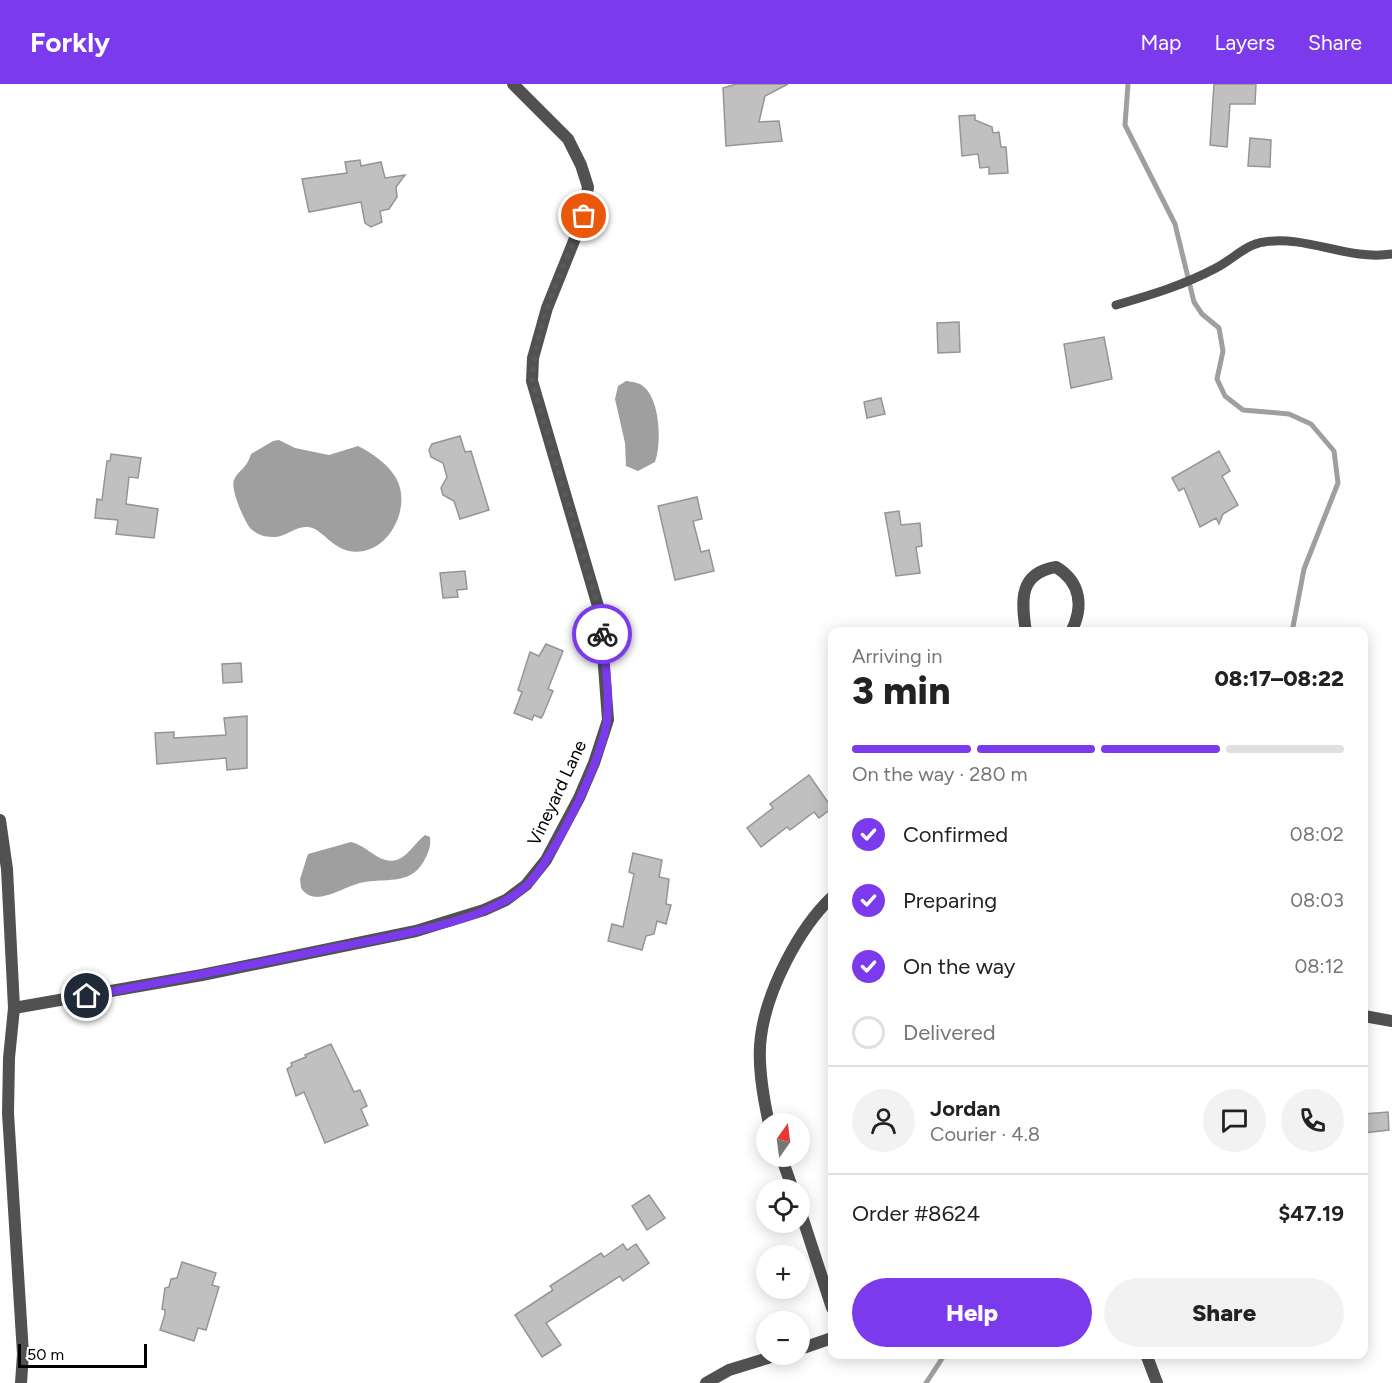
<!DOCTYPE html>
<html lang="en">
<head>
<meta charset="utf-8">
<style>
  body { margin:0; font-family:Figtree,sans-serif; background:#f2f2f2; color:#222; height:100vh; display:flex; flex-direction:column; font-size:22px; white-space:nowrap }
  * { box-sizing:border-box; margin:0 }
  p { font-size:20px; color:#767676 }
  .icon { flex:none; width:33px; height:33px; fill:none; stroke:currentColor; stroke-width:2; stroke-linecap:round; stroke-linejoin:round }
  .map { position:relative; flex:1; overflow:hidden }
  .sheet { position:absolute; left:828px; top:543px; width:540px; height:732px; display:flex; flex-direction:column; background:#fff; border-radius:12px; box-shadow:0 3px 15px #0003 }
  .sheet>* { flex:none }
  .needle { width:39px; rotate:14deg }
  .controls { position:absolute; left:756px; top:1029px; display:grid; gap:12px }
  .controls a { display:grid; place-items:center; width:54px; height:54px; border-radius:50%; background:#fff; box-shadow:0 3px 15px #0003; font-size:30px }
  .scale { position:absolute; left:18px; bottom:15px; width:129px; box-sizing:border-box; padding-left:6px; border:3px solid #000; border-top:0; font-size:16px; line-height:21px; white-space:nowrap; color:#000; -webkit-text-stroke:4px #fff; paint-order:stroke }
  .pin { position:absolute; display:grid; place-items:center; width:51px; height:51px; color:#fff; margin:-26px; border:3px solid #fff; border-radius:50%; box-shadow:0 2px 6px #0007 }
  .courier { position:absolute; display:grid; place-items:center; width:60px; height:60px; margin:-30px; border:4px solid #7c3aed; border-radius:50%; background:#fff; color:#222; box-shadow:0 2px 8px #0007 }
  .overview em { font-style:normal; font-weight:800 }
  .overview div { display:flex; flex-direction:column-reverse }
  .overview { display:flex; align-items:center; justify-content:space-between; height:102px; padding:0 24px }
  h1 { font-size:39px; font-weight:800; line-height:45px }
  .bar { display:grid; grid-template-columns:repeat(4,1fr); gap:9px 6px; align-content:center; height:72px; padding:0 24px }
  .bar i { height:8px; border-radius:4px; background:#e0e0e0 }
  .bar .selected { background:#7c3aed }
  .bar p { grid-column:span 4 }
  .line { display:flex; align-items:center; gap:15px; padding:0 24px; border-top:2px solid #e0e0e0 }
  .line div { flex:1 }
  .round { display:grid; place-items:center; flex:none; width:63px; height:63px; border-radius:32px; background:#f2f2f2 }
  ol { padding:0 24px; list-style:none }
  li { display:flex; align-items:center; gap:18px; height:66px }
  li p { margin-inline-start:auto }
  li .icon { padding:6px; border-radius:50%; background:#7c3aed; color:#fff; stroke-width:4 }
  li:last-child { color:#767676 }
  li i { width:33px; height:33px; border:3px solid #e0e0e0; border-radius:50% }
  .button { display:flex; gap:12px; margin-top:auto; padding:12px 24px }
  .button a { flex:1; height:69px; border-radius:36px; background:#7c3aed; color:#fff; font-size:24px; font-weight:800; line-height:69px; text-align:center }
  .button a+a { background:#f2f2f2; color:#222 }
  header { display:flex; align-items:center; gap:36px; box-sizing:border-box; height:84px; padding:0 30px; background:#7c3aed; color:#fff }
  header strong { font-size:28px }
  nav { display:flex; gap:33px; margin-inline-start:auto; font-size:21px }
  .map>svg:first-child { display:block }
  .water { fill:#9f9f9f }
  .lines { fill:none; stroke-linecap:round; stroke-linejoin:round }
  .stream { stroke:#9f9f9f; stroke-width:5 }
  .building { fill:#c0c0c0; stroke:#959595; stroke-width:1.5 }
  .service { stroke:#515151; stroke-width:9 }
  .minor { stroke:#515151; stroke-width:12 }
  .done { stroke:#595959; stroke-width:6; stroke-dasharray:0 10.8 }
  .route { stroke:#7c3aed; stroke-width:8 }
  .labels { text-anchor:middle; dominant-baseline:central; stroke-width:4.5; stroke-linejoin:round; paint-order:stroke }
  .street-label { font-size:18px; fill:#000; stroke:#fff }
</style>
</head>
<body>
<header>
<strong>Forkly</strong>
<nav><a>Map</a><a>Layers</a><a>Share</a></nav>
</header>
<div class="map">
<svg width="1392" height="1299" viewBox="0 0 1392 1299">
  <rect width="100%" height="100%" fill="#fff"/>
  <g class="water">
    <path d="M626,297C632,298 639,298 644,303C660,316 662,360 655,378L638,387L626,382L625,359L615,315L618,302Z"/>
    <path d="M279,356L295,364L329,371L358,362C372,369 388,380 396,394C411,420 393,461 364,467C334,473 324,443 307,443C295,442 285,454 272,453C264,453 258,451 251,445C245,439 230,405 234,396C239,385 246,386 251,370L273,357Z"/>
    <path d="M425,751L430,753C431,762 429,767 425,775C412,801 390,794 365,798C346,800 315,826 301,804L300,795L308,770L351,758C370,762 383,787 404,772C412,766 417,757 425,751Z"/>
  </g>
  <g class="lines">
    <g class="stream">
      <polyline points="1128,0 1125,41 1175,140 1194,218 1202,230 1219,244 1223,267 1217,295 1225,312 1243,326 1289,330 1311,340 1334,367 1338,399 1304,485 1292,548"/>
      <polyline points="926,1299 945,1270"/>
    </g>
  </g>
  <g class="building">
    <polygon points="736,0 788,0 765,12 759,38 779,37 782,57 726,62 723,4"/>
    <polygon points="1214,0 1256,0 1255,20 1230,20 1227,63 1210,61"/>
    <polygon points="975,31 975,36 992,43 993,49 999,48 1001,63 1006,63 1008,89 989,90 989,83 980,84 978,70 962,72 959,32"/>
    <polygon points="1250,54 1271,56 1270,83 1248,82"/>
    <polygon points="360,76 361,82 381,78 385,94 405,91 396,103 397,113 389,125 380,127 382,138 371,143 365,139 361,118 309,128 302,95 347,89 345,78"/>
    <polygon points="959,238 960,268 938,269 937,239"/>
    <polygon points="1104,253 1112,295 1071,304 1064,260"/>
    <polygon points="881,314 885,330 867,334 864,318"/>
    <polygon points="460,352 465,368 471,367 489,426 460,435 454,417 443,411 441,404 447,393 443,379 431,373 429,366 432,360"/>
    <polygon points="1219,367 1230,387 1222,392 1238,421 1223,430 1219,440 1216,434 1200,443 1184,404 1179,407 1172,394"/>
    <polygon points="111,370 141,374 138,394 129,393 126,420 158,425 154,454 116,450 118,436 95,434 97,415 102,416 107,377 110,377"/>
    <polygon points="697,413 702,435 693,437 701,468 709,466 714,487 675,496 658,422"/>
    <polygon points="899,427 901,441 920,439 922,462 916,463 920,489 896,492 885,429"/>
    <polygon points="465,487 467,505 457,506 458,513 443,514 440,489"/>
    <polygon points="546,560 563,567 548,605 553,607 543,631 541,634 534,631 532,636 514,629 522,608 518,606 530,568 539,572"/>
    <polygon points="241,579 242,598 223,599 222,580"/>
    <polygon points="247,632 247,684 227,686 226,674 157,680 155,649 174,648 174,654 226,651 224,634"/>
    <polygon points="809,691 832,724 819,734 814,728 790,746 787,743 761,763 747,744 773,724 770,720"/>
    <polygon points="633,769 662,776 659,793 669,795 666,820 671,821 666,840 657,837 654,850 646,852 642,866 608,857 612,840 623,843 634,790 629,788"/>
    <polygon points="331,960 354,1008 360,1006 367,1022 361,1025 368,1041 325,1059 304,1008 296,1012 287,985 292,982 291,979 306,973 305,971"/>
    <polygon points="1388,1028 1389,1046 1364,1049 1364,1030"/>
    <polygon points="649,1111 665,1134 647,1146 632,1122"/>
    <polygon points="623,1160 627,1166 636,1160 649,1179 623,1197 620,1192 546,1239 561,1261 542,1273 515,1231 553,1206 550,1202 601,1169 604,1173"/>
    <polygon points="182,1178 216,1189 212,1201 219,1203 206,1246 198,1244 194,1257 160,1246 165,1230 165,1226 162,1225 165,1204 169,1203 171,1195 177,1194"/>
  </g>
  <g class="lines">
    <path class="service" d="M1116,221C1151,211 1184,201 1216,184C1232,176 1246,160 1264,158C1307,151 1348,177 1392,170"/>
    <g class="minor">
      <path d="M1026,548C1021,516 1019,489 1056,483C1081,498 1084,523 1071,548"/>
      <polyline points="0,736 7,785 14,924 9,974 8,1029 23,1270 21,1299"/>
      <polyline points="14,924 202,891 416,847 484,826 506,816 526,801 546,776 579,714 594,679 608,636 600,529 532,297 533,274 547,224 584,132 588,103 581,81 568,55 513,0"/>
      <polyline points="1364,932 1392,937"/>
      <path d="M769,1040C763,1012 757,979 761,952C767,906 799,844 832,813"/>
      <polyline points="781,1072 793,1106"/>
      <polyline points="800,1126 832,1224"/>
      <polyline points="800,1265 832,1254"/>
      <polyline points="1146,1270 1157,1299"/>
      <polyline points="706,1299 729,1286 781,1270"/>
    </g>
  </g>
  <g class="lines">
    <path class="done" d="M584,132C563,185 535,239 532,297L600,529L602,550"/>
    <path class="route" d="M87,912C169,897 251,881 333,864C386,853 486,839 526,802C554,775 603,674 607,636C610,608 605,577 602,550"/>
  </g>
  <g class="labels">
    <g class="street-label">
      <text transform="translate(557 709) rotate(-65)">Vineyard Lane</text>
    </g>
  </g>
</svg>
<div class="controls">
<a><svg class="needle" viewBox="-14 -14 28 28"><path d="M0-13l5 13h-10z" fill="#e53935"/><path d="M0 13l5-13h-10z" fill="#767676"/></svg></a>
<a><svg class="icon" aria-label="locate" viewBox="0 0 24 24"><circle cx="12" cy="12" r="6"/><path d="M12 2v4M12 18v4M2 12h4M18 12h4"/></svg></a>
<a>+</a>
<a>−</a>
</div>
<div class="scale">50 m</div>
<div class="pin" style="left:584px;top:132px;background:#ea580c"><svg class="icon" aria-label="bag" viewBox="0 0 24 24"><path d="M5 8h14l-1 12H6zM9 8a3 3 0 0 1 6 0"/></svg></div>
<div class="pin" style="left:87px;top:912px;background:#1f2937"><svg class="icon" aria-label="home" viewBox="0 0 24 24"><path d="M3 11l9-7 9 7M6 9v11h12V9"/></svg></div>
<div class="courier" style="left:602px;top:550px"><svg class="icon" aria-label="bike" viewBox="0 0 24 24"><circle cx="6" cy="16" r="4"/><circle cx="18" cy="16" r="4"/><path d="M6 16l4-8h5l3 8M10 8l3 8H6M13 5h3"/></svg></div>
<section class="sheet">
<div class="overview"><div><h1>3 min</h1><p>Arriving in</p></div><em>08:17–08:22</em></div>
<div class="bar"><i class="selected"></i><i class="selected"></i><i class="selected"></i><i></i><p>On the way · 280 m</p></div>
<ol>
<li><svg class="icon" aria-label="check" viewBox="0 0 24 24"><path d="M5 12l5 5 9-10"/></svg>Confirmed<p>08:02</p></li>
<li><svg class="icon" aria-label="check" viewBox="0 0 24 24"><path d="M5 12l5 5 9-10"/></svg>Preparing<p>08:03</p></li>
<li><svg class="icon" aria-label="check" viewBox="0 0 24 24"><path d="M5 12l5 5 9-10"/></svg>On the way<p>08:12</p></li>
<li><i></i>Delivered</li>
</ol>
<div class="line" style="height:108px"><a class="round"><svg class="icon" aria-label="person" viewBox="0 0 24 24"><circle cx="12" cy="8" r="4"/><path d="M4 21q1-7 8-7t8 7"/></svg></a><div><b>Jordan</b><p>Courier · 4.8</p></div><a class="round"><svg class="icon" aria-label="chat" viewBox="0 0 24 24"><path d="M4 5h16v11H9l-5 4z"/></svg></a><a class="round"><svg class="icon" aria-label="phone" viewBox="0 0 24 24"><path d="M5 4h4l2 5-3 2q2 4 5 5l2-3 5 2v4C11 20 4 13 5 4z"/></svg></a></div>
<div class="line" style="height:78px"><div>Order #8624</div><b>$47.19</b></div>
<div class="button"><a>Help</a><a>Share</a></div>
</section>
</div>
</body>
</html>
